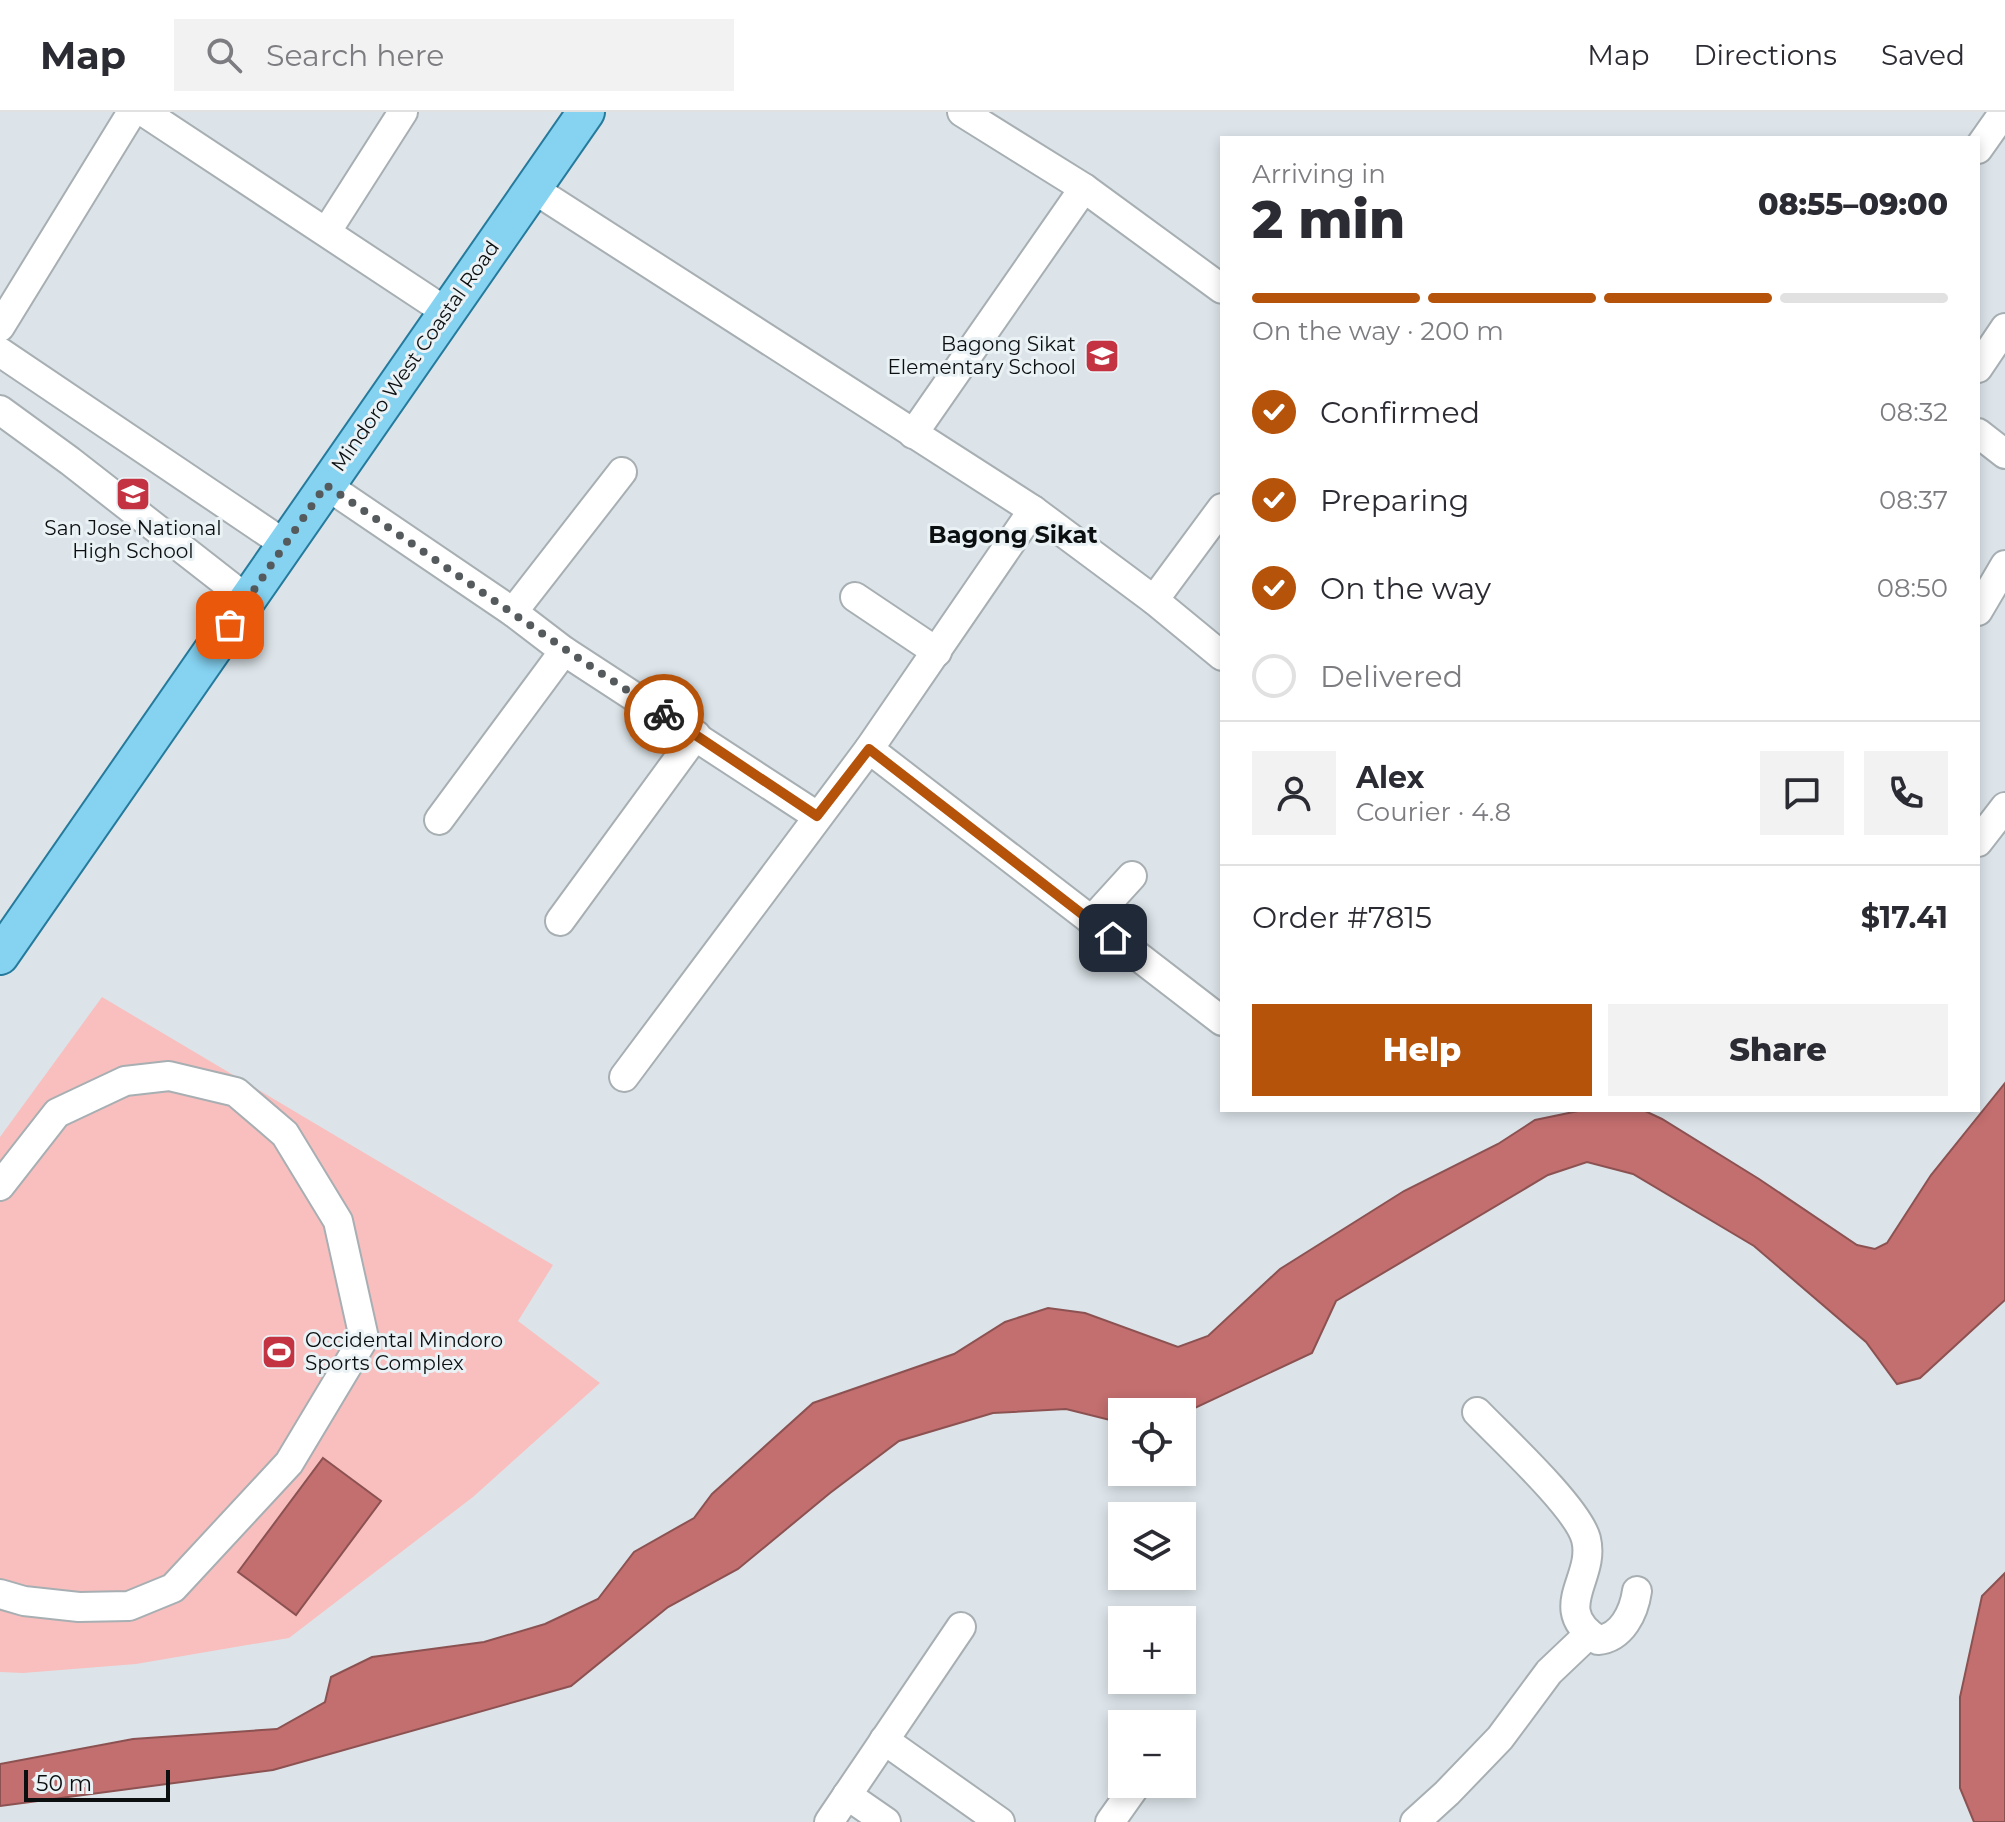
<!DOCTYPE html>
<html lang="en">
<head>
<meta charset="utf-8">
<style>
  body { margin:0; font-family:Montserrat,sans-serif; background:#f2f2f3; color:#2b2b33; height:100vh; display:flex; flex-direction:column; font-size:30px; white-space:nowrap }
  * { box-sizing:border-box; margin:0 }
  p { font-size:26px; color:#7c7c81 }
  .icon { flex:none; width:44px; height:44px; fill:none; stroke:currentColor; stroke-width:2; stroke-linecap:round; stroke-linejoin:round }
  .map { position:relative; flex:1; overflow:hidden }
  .drawer { position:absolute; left:1220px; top:24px; width:760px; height:976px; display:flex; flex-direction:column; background:#fff; border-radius:0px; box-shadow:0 4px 12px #0003 }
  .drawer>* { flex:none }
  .controls { position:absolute; left:1108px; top:1286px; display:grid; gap:16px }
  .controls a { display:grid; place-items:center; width:88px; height:88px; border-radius:0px; background:#fff; box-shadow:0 4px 12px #0003; font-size:40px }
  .scale { position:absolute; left:24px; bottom:20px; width:146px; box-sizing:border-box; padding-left:8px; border:4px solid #0c0f10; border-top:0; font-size:22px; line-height:28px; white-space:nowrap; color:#0c0f10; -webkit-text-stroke:6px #eaf2f6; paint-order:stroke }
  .pin { position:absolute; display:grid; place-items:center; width:68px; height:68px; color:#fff; margin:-34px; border-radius:16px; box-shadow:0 4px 12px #0006 }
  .courier { position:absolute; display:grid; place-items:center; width:80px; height:80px; margin:-40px; border:6px solid #b45309; border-radius:50%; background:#fff; color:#222; box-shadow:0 2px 10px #0007 }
  .overview em { font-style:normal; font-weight:800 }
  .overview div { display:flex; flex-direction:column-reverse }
  .overview { display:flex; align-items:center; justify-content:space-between; height:136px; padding:0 32px }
  h1 { font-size:52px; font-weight:800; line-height:60px }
  .bar { display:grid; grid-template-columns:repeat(4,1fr); gap:12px 8px; align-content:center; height:96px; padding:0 32px }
  .bar i { height:10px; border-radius:6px; background:#e1e1e2 }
  .bar .selected { background:#b45309 }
  .bar p { grid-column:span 4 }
  .line { display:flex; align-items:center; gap:20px; padding:0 32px; border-top:2px solid #e1e1e2 }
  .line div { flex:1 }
  .round { display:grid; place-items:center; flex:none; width:84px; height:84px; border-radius:0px; background:#f2f2f3 }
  ol { padding:0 32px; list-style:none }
  li { display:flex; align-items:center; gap:24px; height:88px }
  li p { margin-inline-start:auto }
  li .icon { padding:8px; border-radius:50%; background:#b45309; color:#fff; stroke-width:4 }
  li:last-child { color:#7c7c81 }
  li i { width:44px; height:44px; border:4px solid #e1e1e2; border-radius:50% }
  .cta { display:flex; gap:16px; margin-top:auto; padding:16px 32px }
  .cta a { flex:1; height:92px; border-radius:0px; background:#b45309; color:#fff; font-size:32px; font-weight:800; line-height:92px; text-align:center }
  .cta a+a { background:#f2f2f3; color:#2b2b33 }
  header { display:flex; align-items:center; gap:48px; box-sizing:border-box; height:112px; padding:0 40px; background:#fff; border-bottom:2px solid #e1e1e2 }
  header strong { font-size:38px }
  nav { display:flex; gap:44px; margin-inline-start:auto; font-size:28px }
  .search { width:560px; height:72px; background:#f2f2f3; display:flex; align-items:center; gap:20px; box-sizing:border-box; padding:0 28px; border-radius:0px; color:#7c7c81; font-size:30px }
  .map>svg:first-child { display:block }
  .green { fill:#f8bfbe }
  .water { fill:#c36e6f; stroke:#8c5252; stroke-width:2 }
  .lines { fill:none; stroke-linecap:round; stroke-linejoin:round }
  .minor-casing { stroke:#a7afb3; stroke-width:32 }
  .major-casing { stroke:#267a9c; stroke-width:40 }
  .minor { stroke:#fff; stroke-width:28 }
  .major { stroke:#85d2f1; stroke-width:36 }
  .done { stroke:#555a5c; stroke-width:8; stroke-dasharray:0 14.4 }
  .route { stroke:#b45309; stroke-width:10 }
  .labels { text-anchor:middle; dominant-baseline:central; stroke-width:6; stroke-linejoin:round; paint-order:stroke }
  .poi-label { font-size:20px; fill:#0c0f10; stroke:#eaf2f6; text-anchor:end }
  .street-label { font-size:20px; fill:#0c0f10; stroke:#eaf2f6 }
  .quarter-label { font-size:24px; font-weight:bold; fill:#0c0f10; stroke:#eaf2f6 }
</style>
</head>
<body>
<header>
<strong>Map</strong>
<div class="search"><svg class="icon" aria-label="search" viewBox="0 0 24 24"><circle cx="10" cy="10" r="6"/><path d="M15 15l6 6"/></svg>Search here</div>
<nav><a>Map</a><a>Directions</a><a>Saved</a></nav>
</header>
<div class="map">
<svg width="2005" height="1710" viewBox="0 0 2005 1710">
  <rect width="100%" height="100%" fill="#dce4e9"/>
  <polygon class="green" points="102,885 553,1153 518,1209 600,1271 473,1385 289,1526 136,1552 23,1561 0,1560 0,1025"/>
  <g class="water">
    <polygon points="2005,971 2005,1188 1920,1266 1897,1272 1866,1230 1754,1134 1633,1062 1587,1050 1548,1063 1336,1189 1312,1241 1182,1302 1122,1300 1122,1311 1066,1297 993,1301 899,1329 830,1381 738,1457 668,1495 571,1574 273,1658 0,1694 0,1652 133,1627 277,1617 325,1590 331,1565 372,1545 484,1530 545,1512 598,1487 634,1440 694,1406 712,1382 813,1291 954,1242 1005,1210 1048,1196 1085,1201 1178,1235 1208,1224 1280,1157 1404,1079 1498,1032 1535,1008 1583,998 1643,998 1662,1007 1759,1067 1857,1133 1875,1137 1887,1131 1931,1063"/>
    <polygon points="323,1346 381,1389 296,1503 238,1460"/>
    <polygon points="2005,1461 2005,1710 1974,1710 1960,1676 1960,1585 1982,1484"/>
  </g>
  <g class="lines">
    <g class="minor-casing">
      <g id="minor">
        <polyline points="144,0 445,199"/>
        <polyline points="962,0 1084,76 1222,177"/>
        <polyline points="1978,37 2004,0"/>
        <polyline points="532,76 1033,398 1154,488 1222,544"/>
        <polyline points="327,119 403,0"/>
        <polyline points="0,215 132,0"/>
        <polyline points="0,240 286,433"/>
        <polyline points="1978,256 2005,216"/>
        <polyline points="0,298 70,349 248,488"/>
        <polyline points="1978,321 2005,342"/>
        <polyline points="913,322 1084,76"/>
        <polyline points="326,373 513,500 564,539 817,704"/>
        <polyline points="855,485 937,540"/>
        <polyline points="1154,488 1222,396"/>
        <polyline points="1978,499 2005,453"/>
        <polyline points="513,500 622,360"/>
        <polyline points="869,637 1222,909"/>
        <polyline points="439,708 564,539"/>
        <polyline points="1978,730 2005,695"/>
        <polyline points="560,809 696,623"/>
        <polyline points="1091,809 1132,764"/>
        <polyline points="624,965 869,637 1033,398"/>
        <polyline points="0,1074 57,1001 125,969 169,964 236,980 285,1022 338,1109 364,1226 289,1351 173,1476 129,1494 79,1495 24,1489 0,1482"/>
        <path d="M1477,1300C1502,1326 1578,1396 1586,1427C1596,1467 1549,1496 1598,1528C1622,1526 1634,1500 1637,1479"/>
        <polyline points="884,1628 1000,1710"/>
        <polyline points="847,1683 886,1710"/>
        <polyline points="829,1710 961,1515"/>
        <polyline points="1110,1710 1137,1672"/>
        <polyline points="1415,1710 1447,1681 1500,1626 1549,1560 1589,1522"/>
      </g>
    </g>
    <g class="major-casing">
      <polyline id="major" points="0,844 586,0"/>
    </g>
    <use href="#minor" class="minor"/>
    <use href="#major" class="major"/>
  </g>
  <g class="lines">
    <path class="done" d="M230,513L326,373C439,449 549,529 664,602"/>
    <polyline class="route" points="664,602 817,704 869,637 1113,826"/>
  </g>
  <defs>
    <g id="school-square" transform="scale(1.8)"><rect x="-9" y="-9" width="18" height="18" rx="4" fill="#c43342" stroke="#eaf2f6"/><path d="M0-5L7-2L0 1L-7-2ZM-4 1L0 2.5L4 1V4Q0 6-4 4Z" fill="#fff"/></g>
    <g id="stadium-square" transform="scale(1.8)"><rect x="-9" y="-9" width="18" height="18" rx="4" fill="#c43342" stroke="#eaf2f6"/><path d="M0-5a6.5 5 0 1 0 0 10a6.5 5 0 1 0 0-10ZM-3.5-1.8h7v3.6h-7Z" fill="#fff"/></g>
  </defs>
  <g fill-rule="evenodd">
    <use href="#school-square" x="1102" y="244"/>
    <use href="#school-square" x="133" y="382"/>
    <use href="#stadium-square" x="279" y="1240"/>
  </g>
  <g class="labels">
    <g class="poi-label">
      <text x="1076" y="232">Bagong Sikat<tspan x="1076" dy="23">Elementary School</tspan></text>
      <text x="133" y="416" text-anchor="middle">San Jose National<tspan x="133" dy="23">High School</tspan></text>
      <text x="305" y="1228" text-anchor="start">Occidental Mindoro<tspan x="305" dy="23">Sports Complex</tspan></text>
    </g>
    <g class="street-label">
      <text transform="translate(415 244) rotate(-55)">Mindoro West Coastal Road</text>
    </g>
    <g class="quarter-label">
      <text x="1013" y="422">Bagong Sikat</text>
    </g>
  </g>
</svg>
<div class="controls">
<a><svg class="icon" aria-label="locate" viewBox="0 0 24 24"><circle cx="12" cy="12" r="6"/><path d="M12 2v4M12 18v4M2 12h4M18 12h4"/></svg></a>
<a><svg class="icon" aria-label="layers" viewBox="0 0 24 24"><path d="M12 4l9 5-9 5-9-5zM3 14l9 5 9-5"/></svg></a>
<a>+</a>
<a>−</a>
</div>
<div class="scale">50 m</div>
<div class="pin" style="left:230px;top:513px;background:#ea580c"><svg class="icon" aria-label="bag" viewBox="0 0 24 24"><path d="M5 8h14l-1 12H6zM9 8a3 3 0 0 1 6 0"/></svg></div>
<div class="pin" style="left:1113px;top:826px;background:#1f2937"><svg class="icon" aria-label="home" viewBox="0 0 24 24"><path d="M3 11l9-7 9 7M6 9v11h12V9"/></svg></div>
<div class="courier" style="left:664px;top:602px"><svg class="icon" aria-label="bike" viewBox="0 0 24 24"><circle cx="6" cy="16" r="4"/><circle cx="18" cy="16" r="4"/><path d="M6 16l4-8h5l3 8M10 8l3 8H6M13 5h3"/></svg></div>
<section class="drawer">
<div class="overview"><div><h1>2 min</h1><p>Arriving in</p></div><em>08:55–09:00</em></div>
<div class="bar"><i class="selected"></i><i class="selected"></i><i class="selected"></i><i></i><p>On the way · 200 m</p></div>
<ol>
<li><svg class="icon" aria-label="check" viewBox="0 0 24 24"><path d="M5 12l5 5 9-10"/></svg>Confirmed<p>08:32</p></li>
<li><svg class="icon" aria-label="check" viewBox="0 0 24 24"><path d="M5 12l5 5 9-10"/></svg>Preparing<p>08:37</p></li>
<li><svg class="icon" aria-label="check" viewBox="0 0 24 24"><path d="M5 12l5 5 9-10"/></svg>On the way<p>08:50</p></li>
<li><i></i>Delivered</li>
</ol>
<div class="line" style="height:144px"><a class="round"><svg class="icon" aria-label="person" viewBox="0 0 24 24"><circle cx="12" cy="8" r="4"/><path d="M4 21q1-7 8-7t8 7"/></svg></a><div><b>Alex</b><p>Courier · 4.8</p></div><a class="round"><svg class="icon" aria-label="chat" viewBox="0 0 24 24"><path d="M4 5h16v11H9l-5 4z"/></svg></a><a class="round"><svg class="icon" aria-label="phone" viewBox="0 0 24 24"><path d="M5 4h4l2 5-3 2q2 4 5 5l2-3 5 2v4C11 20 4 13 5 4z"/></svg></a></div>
<div class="line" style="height:104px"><div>Order #7815</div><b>$17.41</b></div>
<div class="cta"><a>Help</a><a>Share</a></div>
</section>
</div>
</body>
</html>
